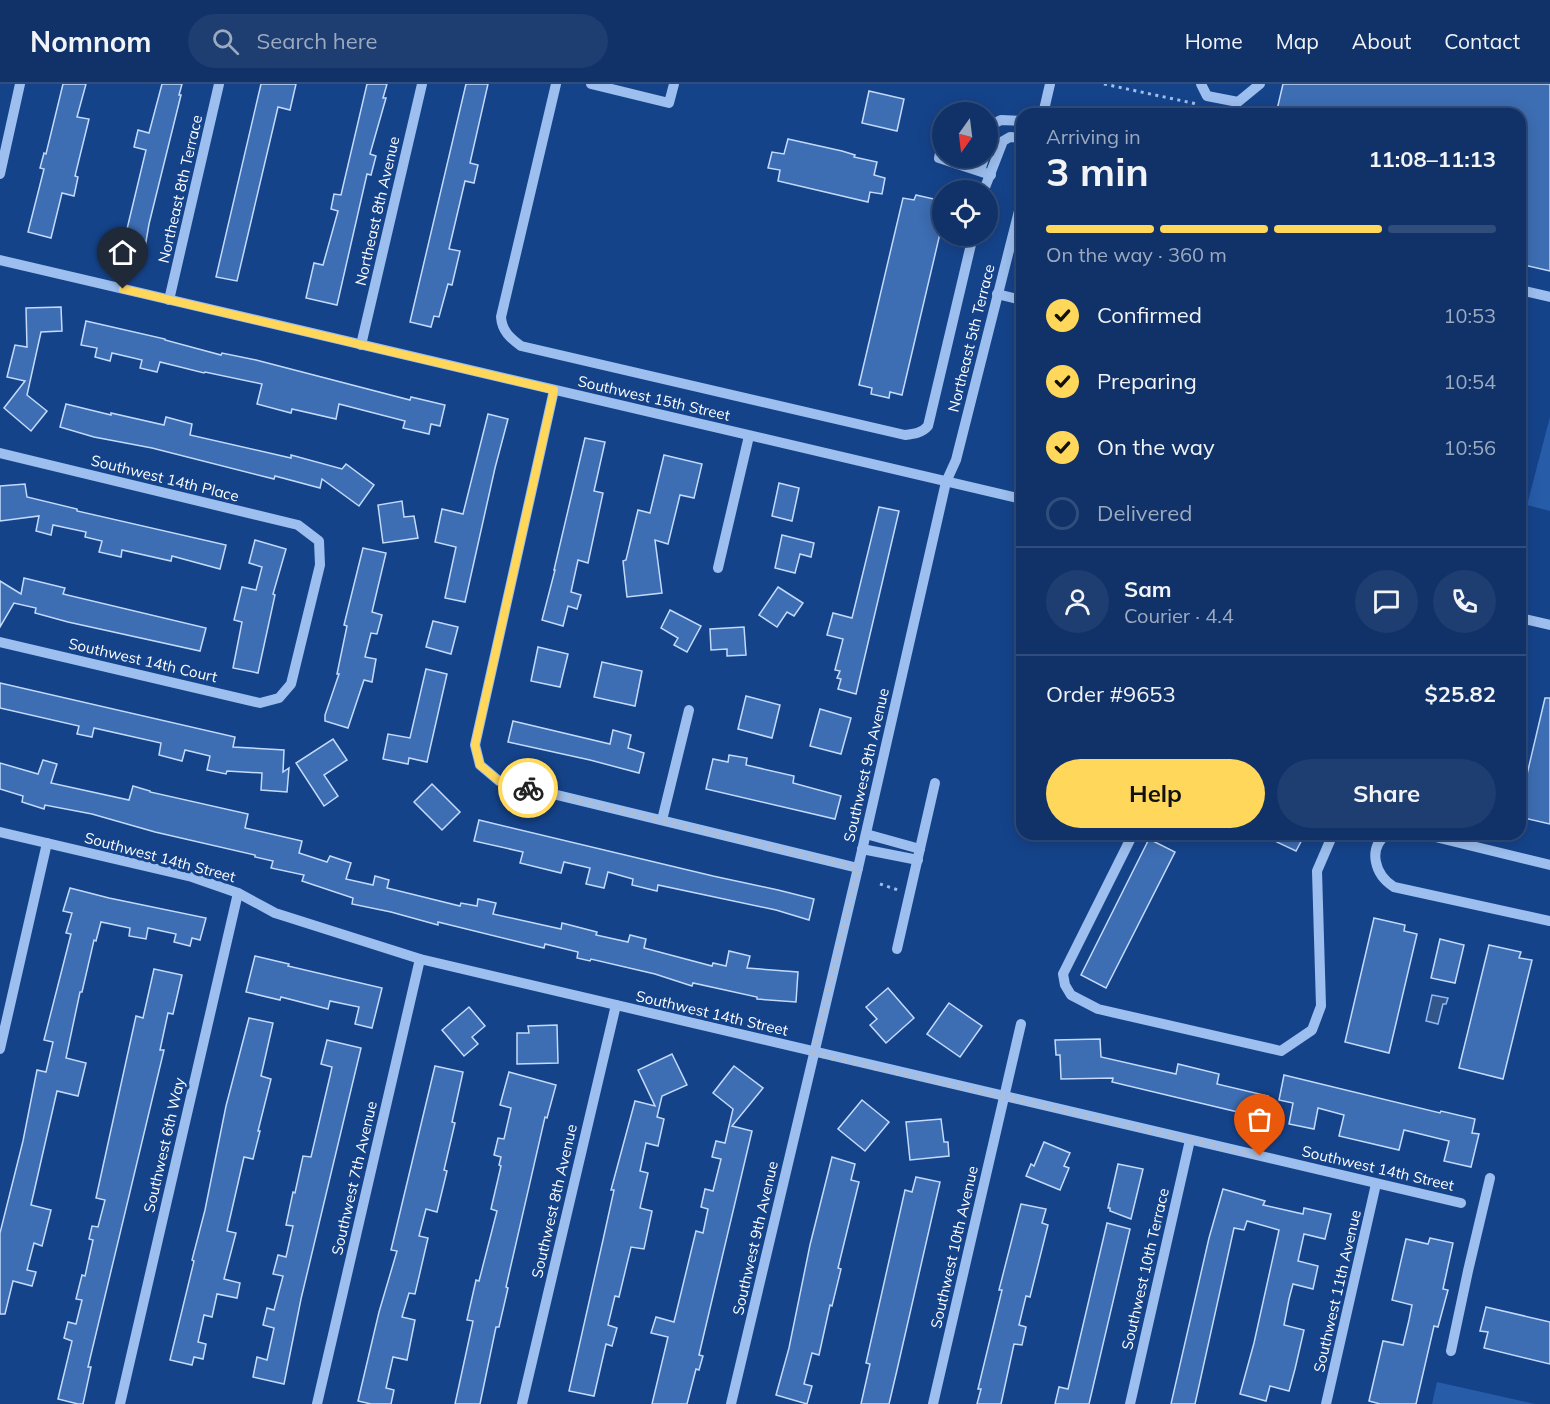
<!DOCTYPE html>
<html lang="en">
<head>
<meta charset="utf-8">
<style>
  body { margin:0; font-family:Mulish,sans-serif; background:#1e3e71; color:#f1f3f6; height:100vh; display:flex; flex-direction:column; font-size:22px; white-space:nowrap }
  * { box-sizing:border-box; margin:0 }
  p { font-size:20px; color:#9caac0 }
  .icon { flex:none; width:33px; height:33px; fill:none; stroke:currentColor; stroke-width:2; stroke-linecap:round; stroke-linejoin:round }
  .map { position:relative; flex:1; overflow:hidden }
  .details { position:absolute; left:1016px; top:24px; width:510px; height:732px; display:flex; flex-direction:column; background:#103268; border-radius:18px; box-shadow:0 3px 15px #0003,0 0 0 2px #304d7c }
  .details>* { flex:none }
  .needle { width:39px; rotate:194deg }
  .tools { position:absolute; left:932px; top:18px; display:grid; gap:12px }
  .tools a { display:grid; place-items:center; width:66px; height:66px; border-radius:50%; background:#103268; box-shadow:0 3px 15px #0003,0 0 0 2px #304d7c; font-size:30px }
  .pin { position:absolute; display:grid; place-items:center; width:51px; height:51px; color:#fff; margin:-62px -26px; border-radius:50% 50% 50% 0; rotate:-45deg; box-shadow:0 0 6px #0007 }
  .pin .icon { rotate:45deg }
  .courier { position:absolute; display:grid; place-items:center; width:60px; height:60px; margin:-30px; border:4px solid #ffd75b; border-radius:50%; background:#fff; color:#222; box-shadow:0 2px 8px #0007 }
  .overview em { font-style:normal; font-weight:700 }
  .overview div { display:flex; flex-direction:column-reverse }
  .overview { display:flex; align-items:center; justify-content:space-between; height:102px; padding:0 30px }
  h1 { font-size:39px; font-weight:700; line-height:45px }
  .bar { display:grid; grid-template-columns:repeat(4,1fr); gap:9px 6px; align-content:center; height:72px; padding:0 30px }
  .bar i { height:8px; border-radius:4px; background:#304d7c }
  .bar .selected { background:#ffd75b }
  .bar p { grid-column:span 4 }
  .line { display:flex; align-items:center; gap:15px; padding:0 30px; border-top:2px solid #304d7c }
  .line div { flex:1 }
  .round { display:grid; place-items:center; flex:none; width:63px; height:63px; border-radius:32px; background:#1e3e71 }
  ol { padding:0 30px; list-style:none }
  li { display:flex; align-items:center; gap:18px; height:66px }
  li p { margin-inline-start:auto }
  li .icon { padding:6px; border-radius:50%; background:#ffd75b; color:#111; stroke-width:4 }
  li:last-child { color:#9caac0 }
  li i { width:33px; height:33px; border:3px solid #304d7c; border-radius:50% }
  .action { display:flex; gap:12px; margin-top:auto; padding:12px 30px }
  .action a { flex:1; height:69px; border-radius:36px; background:#ffd75b; color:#111; font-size:24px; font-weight:700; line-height:69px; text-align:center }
  .action a+a { background:#1e3e71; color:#f1f3f6 }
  header { display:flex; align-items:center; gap:36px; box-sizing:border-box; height:84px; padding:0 30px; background:#103268; border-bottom:2px solid #304d7c }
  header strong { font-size:28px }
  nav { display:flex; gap:33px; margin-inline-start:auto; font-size:21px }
  .search { width:420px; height:54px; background:#1e3e71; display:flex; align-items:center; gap:15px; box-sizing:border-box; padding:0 21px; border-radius:33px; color:#9caac0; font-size:22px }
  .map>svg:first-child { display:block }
  .green { fill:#275ca9 }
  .water { fill:#32558a; stroke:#8fb9f2; stroke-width:1.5 }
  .building { fill:#3d6db3; stroke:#c3dafb; stroke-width:1.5 }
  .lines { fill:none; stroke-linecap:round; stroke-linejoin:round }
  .path { stroke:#9dbfef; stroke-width:3; stroke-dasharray:3 4.5; stroke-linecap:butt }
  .minor { stroke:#9dbfef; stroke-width:10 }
  .done { stroke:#adbdd6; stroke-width:6; stroke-dasharray:0 10.8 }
  .route { stroke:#ffd75b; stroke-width:8 }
  .labels { text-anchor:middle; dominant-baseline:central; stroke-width:6; stroke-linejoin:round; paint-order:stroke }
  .street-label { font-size:15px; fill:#fff; stroke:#15438a }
</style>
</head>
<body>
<header>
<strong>Nomnom</strong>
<div class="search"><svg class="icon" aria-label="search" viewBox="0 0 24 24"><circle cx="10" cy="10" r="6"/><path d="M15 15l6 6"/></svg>Search here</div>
<nav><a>Home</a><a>Map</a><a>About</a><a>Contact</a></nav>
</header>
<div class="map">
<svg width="1550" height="1320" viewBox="0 0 1550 1320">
  <rect width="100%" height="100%" fill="#15438a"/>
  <g class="green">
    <polygon points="1550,333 1550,427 1527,421"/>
    <polygon points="1437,1298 1535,1320 1432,1320"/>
  </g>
  <polygon class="water" points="1432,911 1448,914 1446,920 1443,920 1438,940 1426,937"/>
  <g class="building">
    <polygon points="63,0 86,0 77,33 89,35 75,92 78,93 74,112 62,109 51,154 28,148 44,85 40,84 44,69 46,70"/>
    <polygon points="162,0 182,0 179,11 181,11 149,140 143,175 121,170 146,66 134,63 138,46 149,49"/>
    <polygon points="261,0 296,0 290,26 278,23 237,197 216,193"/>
    <polygon points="367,0 387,0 383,14 386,14 370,70 376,72 371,91 367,90 337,221 306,214 314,179 323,181 338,127 331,125 334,110 341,111"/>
    <polygon points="466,0 488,0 470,79 478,81 474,99 465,97 449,165 460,167 452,201 448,200 439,233 434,232 431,243 410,238"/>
    <polygon points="1283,0 1550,0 1550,187 1520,180 1520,30 1276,30"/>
    <polygon points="869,7 904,15 897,47 862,39"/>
    <polygon points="788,55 842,67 855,71 854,73 877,78 874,91 885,94 882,110 870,108 868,118 778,97 780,86 768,84 772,68 784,70"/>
    <polygon points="916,111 934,115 933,121 942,123 942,141 902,311 890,308 889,314 871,310 872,304 859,301 903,114 914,116"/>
    <polygon points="61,223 62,247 41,248 27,311 47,327 31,347 4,324 25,297 7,293 15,261 27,263 26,224"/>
    <polygon points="86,237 165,255 165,256 221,271 222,269 256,276 410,316 411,313 445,321 440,342 431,340 429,350 403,344 405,337 339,320 336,335 292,325 291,329 257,320 262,300 205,288 204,289 160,278 157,288 140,284 142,276 112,269 110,277 95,273 97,264 81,261"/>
    <polygon points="66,320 111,331 111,329 164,341 166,333 192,340 190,351 291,374 291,371 342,385 346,380 374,401 359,422 322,395 320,404 275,392 274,395 152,364 94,353 60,343"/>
    <polygon points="488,330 508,335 495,384 465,518 445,514 456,463 435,458 442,425 463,430"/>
    <polygon points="585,354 605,358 594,407 603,409 588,479 578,476 571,508 581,511 577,525 568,522 563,542 542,536 555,486 554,486"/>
    <polygon points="664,371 702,380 694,414 680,411 668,460 655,456 662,509 627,513 623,477 626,476 638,426 650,429"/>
    <polygon points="779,399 799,404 792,437 772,432"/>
    <polygon points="25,400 27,413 77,425 77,427 226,461 220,485 172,472 171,477 122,466 121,473 99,468 102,457 85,453 86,448 53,441 51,451 36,447 39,432 0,437 0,402"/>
    <polygon points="402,417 404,433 414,432 418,454 383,459 378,421"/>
    <polygon points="879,423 899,427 856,610 838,605 841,595 837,594 840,587 835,586 843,555 827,551 833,529 852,534"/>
    <polygon points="782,451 814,459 811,473 800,470 795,489 775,484"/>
    <polygon points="255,456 286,465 273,510 275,511 258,589 233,584 242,538 234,536 242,503 256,506 262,483 249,479"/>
    <polygon points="363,464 386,469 372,528 382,531 377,550 371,549 365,573 376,575 372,598 364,596 348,644 325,637 325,631 339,590 337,590 347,542 344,541"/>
    <polygon points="24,494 65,504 63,510 206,544 200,567 68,538 35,529 36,524 14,519 0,543 0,497 21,510"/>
    <polygon points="778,503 803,519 794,532 787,528 777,543 759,531"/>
    <polygon points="670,526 701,542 687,568 674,561 678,554 661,544"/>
    <polygon points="433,537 458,543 451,570 426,563"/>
    <polygon points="744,543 746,571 727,572 727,565 711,566 710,545"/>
    <polygon points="538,563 568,570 560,603 531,597"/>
    <polygon points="602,578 642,587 635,622 594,613"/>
    <polygon points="426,585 447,590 427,678 409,674 408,680 383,675 388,650 410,654"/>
    <polygon points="0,599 235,653 233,663 284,666 283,688 289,684 287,708 261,706 262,689 227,687 226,690 207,686 210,672 185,666 182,677 159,671 161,659 94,644 92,653 77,650 79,642 0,624"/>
    <polygon points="746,612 780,621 772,654 738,645"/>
    <polygon points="1545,614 1550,614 1550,740 1520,733 1520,720"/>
    <polygon points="820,625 851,634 841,670 810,662"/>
    <polygon points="513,637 610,660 613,646 631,651 628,664 644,669 639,689 590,676 508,658"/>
    <polygon points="333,655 347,676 324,691 338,712 324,722 296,679"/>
    <polygon points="729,671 747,674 746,681 794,692 793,699 841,712 835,735 706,705 713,675 728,678"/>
    <polygon points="43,676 57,680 51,699 129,716 133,702 150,707 150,708 248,730 245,744 302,757 299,769 327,778 330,772 351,779 346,795 373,801 375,792 389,796 387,804 460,822 461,819 477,822 478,815 496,819 493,830 561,845 562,839 597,848 596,851 628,858 630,851 646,855 644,864 712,882 713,879 726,882 729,867 750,872 747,884 798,888 796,918 757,915 757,913 693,899 692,902 655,890 591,875 590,877 577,874 578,868 545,860 544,864 438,838 438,841 391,828 352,820 353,814 302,797 304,791 271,784 273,777 255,773 255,771 155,748 92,730 45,721 44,725 22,718 23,712 0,705 0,679 38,690"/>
    <polygon points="432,700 460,728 442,746 414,718"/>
    <polygon points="479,736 713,792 778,806 814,815 809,836 776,826 658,801 657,807 632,801 633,795 608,788 604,804 586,800 590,784 564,778 561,789 520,779 523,768 474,757"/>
    <polygon points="1260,750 1305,750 1296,767"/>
    <polygon points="1149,755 1175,768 1106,904 1081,891"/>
    <polygon points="70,804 109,814 206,834 200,856 192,854 190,862 174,858 176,850 148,844 146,855 129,852 130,844 101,838 96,857 94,856 82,908 80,908 66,974 86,979 78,1012 57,1007 31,1121 51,1126 42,1162 34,1159 27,1186 36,1188 32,1202 13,1197 5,1230 0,1230 0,1149 23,1057 37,986 46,988 53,958 44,956 71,850 66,849 72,829 63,827"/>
    <polygon points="1374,834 1405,841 1404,847 1417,850 1389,969 1345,958"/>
    <polygon points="1440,855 1464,861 1455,899 1431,894"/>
    <polygon points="1489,861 1521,868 1519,874 1532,876 1503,995 1459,984"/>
    <polygon points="255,872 289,880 288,882 382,904 372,944 355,940 359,923 330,917 328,925 281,913 280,916 246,908"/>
    <polygon points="154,885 182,891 173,930 168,929 160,966 164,966 88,1283 91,1283 83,1320 78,1320 58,1315 72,1257 64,1254 68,1238 76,1240 82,1216 76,1215 82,1191 85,1192 93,1156 89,1155 92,1142 98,1143 105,1116 96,1114 136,932 143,934"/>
    <polygon points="888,904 914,934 886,959 870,941 877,935 866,923"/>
    <polygon points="949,919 982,942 960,973 927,950"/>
    <polygon points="469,923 485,942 472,953 478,960 464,972 442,946"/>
    <polygon points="249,934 273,939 261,992 271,995 258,1047 260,1047 253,1075 244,1073 227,1147 236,1149 224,1195 240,1199 237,1214 217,1210 212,1233 204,1231 198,1258 206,1260 203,1275 194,1273 192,1281 170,1276 194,1177 192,1176 205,1126 226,1022"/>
    <polygon points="557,941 558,979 517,980 517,949 529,949 528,942"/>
    <polygon points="1100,955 1101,973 1176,990 1178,980 1219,990 1217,1000 1268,1012 1263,1034 1112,998 1113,994 1061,995 1060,971 1056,971 1055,956"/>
    <polygon points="327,956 361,964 301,1215 284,1300 253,1293 257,1273 267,1276 274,1244 263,1241 267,1224 274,1226 283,1192 273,1190 278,1171 286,1173 293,1142 286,1141 293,1108 295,1109 303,1072 311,1073 330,992 332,983 321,980"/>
    <polygon points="672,970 687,1001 662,1012 657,1033 664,1035 658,1062 646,1059 640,1087 648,1089 640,1124 652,1127 644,1165 631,1163 619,1213 615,1212 608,1241 617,1244 612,1262 606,1260 594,1312 569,1307 603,1156 614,1106 611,1106 635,1017 655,1022 638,986"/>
    <polygon points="435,982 463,988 452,1038 455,1039 444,1086 447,1087 437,1128 426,1125 419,1152 428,1154 415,1210 409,1209 402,1233 415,1236 407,1276 393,1273 386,1304 394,1306 391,1320 371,1320 358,1317 379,1228 397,1167 391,1166"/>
    <polygon points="734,982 763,1004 732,1042 752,1047 699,1271 703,1272 699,1286 696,1285 687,1320 652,1320 668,1253 651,1249 656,1233 674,1238 696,1147 703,1149 708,1125 701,1123 705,1105 713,1107 721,1075 712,1073 716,1057 725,1059 733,1025 713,1009"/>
    <polygon points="509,988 556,1001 547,1034 545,1033 506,1203 508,1204 499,1243 496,1243 480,1320 455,1320 473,1237 467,1236 476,1196 479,1197 497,1127 491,1125 501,1082 499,1081 501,1073 494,1071 498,1054 504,1055 511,1024 500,1021"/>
    <polygon points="1284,991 1440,1029 1441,1027 1475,1035 1472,1049 1479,1050 1471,1083 1444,1077 1449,1057 1404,1046 1399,1066 1339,1052 1344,1031 1318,1024 1314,1045 1289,1040 1293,1019 1279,1016"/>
    <polygon points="862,1016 889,1038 865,1067 838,1045"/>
    <polygon points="941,1035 944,1058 948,1058 949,1072 910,1076 906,1038"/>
    <polygon points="1044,1058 1070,1069 1064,1082 1069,1084 1060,1106 1026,1092 1031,1080 1034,1082"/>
    <polygon points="832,1073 855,1080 851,1096 859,1098 838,1184 841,1185 832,1222 830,1221 819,1271 812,1269 804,1300 812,1302 807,1320 776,1311 789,1264 810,1161"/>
    <polygon points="1118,1080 1143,1085 1131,1135 1110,1127 1110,1124 1108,1124"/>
    <polygon points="916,1093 940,1098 897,1286 889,1320 861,1320 870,1280 866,1279 905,1106 912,1108"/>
    <polygon points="1223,1105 1265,1117 1263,1121 1303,1130 1304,1124 1331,1130 1325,1155 1304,1150 1298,1177 1318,1182 1313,1205 1293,1200 1289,1215 1284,1241 1304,1246 1295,1285 1289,1307 1270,1302 1266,1317 1240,1310 1254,1259 1279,1146 1247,1137 1244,1146 1234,1144 1195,1320 1171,1320 1209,1154"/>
    <polygon points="1021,1120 1046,1125 1042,1139 1048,1141 1030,1213 1026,1212 1019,1241 1026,1243 1022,1261 1014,1260 1001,1320 977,1320 981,1305 978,1305 1002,1206 999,1206"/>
    <polygon points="1107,1139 1130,1145 1089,1320 1055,1320 1059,1303 1068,1305"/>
    <polygon points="1430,1154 1453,1159 1443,1205 1448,1206 1438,1243 1434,1242 1416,1320 1380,1320 1369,1317 1383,1257 1403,1261 1409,1236 1412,1221 1392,1216 1406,1155 1428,1160"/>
    <polygon points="1486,1223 1550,1238 1550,1280 1484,1264 1488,1248 1480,1247"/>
  </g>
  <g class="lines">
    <g class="path">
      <polyline points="1104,0 1197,20"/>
      <polyline points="880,800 898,806"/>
    </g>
    <g class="minor">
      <path d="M556,0L501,233C502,247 510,254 521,262L905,351C914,350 922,349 928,342L973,152"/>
      <polyline points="591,0 669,19 674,0"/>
      <polyline points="1201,0 1207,12 1238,18 1260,0"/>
      <polyline points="1043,30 1050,0"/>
      <polyline points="942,60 939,74 991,91"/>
      <polyline points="987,65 995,39 1001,36 1022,37"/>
      <polyline points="980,87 984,74"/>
      <polyline points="0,90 20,0"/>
      <polyline points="984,106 1003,57 1010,53 1022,54"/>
      <polyline points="0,176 1022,415"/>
      <polyline points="1520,206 1550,213"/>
      <polyline points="997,210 1022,216"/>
      <polyline points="169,216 219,0"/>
      <polyline points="361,261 422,0"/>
      <polyline points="554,306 475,661 480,681 499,697 858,784"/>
      <polyline points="0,369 298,441 319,457 320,481 291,600 279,614 260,619 0,558"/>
      <polyline points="718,484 749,352"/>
      <polyline points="1520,534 1550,541"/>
      <polyline points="662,736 689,626"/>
      <polyline points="0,748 192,793 238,809 275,829 420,875 1461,1119"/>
      <polyline points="866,750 920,765"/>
      <polyline points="1133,750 1063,890 1065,901 1071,911 1098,925 1281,967 1312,946 1321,922 1317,787 1333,750"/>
      <path d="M1387,750C1367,765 1375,791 1394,803L1550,837"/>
      <polyline points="1423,750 1550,781"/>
      <polyline points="862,765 918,776"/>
      <polyline points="897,865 935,699"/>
      <polyline points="0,965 47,759"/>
      <polyline points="1451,1267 1468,1187 1490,1094"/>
      <polyline points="120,1320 238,809"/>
      <polyline points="317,1320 420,875"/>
      <polyline points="522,1320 616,921"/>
      <polyline points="731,1320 858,784 946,398 956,376 1022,115"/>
      <polyline points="933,1320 1021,940"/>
      <polyline points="1130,1320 1190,1056"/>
      <polyline points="1326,1320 1376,1100"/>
    </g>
  </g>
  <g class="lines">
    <polyline class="done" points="528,704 858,784 813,969 1260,1072"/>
    <polyline class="route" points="123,205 554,306 475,661 480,681 499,697 528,704"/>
  </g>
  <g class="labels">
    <g class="street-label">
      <text transform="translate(180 105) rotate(-77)">Northeast 8th Terrace</text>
      <text transform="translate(377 127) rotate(-77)">Northeast 8th Avenue</text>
      <text transform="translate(971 254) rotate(-76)">Northeast 5th Terrace</text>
      <text transform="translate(654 314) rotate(13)">Southwest 15th Street</text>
      <text transform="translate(165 394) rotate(14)">Southwest 14th Place</text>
      <text transform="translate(143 576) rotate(13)">Southwest 14th Court</text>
      <text transform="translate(866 681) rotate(-77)">Southwest 9th Avenue</text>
      <text transform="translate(160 773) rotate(15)">Southwest 14th Street</text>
      <text transform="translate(712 929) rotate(13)">Southwest 14th Street</text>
      <text transform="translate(164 1061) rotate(-77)">Southwest 6th Way</text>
      <text transform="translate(1378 1084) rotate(13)">Southwest 14th Street</text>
      <text transform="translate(354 1094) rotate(-77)">Southwest 7th Avenue</text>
      <text transform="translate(554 1117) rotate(-77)">Southwest 8th Avenue</text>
      <text transform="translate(755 1154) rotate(-77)">Southwest 9th Avenue</text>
      <text transform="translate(954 1163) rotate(-77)">Southwest 10th Avenue</text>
      <text transform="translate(1145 1185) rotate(-77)">Southwest 10th Terrace</text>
      <text transform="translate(1337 1207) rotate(-77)">Southwest 11th Avenue</text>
    </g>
  </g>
</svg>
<div class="tools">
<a><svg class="needle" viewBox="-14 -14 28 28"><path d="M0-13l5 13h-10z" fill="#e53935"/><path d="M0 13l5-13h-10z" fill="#9caac0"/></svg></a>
<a><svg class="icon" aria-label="locate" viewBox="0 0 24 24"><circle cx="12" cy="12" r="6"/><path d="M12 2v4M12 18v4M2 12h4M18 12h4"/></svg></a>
</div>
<div class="pin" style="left:1260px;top:1072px;background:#ea580c"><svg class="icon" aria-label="bag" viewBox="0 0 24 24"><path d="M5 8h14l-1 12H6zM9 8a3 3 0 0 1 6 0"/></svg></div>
<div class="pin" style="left:123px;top:205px;background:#1f2937"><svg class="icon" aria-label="home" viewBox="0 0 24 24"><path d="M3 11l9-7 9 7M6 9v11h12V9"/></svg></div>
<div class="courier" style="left:528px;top:704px"><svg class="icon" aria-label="bike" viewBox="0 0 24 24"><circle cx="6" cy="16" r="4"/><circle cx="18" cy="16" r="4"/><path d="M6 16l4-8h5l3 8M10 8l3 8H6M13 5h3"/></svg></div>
<section class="details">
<div class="overview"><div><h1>3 min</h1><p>Arriving in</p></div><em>11:08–11:13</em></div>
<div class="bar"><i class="selected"></i><i class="selected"></i><i class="selected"></i><i></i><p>On the way · 360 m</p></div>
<ol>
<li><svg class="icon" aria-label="check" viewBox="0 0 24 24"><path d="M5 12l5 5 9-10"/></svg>Confirmed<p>10:53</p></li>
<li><svg class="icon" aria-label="check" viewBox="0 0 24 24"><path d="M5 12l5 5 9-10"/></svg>Preparing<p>10:54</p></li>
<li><svg class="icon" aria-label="check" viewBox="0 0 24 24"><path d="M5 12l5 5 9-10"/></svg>On the way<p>10:56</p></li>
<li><i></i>Delivered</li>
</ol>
<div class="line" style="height:108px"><a class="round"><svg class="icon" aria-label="person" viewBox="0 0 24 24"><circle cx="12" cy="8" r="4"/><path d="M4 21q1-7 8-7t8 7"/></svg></a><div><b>Sam</b><p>Courier · 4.4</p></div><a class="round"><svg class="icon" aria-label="chat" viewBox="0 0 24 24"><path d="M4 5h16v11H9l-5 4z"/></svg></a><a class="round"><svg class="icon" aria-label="phone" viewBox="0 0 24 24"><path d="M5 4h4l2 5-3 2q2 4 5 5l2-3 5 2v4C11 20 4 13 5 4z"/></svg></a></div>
<div class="line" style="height:78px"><div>Order #9653</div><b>$25.82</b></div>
<div class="action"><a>Help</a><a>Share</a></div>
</section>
</div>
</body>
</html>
